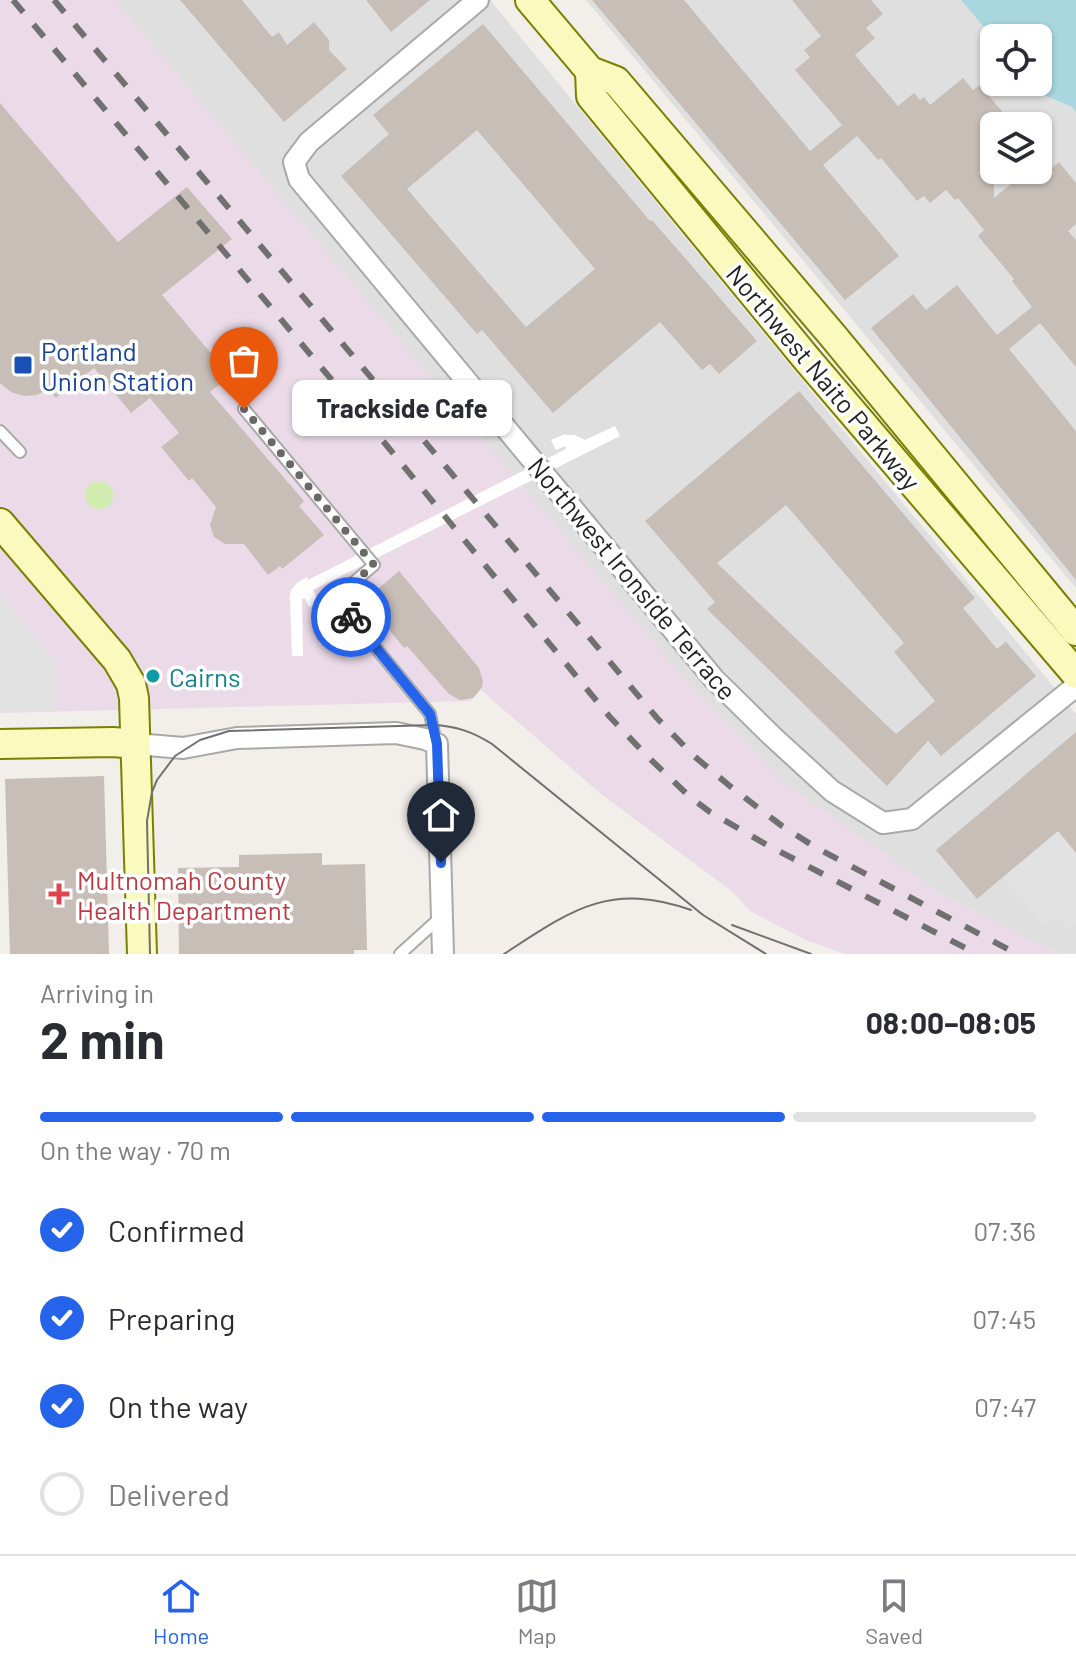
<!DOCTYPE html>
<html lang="en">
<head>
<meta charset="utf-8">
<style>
  body { margin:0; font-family:Barlow,sans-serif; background:#f7f7f7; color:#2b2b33; height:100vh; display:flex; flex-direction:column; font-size:30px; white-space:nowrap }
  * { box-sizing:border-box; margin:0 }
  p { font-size:26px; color:#7c7c81 }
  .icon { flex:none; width:44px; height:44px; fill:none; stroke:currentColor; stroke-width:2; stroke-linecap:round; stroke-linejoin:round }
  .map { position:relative; height:954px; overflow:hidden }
  .panel { display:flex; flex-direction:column; background:#fff; flex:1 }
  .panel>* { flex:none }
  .tools { position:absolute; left:980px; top:24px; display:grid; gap:16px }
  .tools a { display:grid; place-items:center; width:72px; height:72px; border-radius:12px; background:#fff; box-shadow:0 2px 6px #0004; font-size:40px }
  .pin { position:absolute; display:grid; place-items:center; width:68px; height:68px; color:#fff; margin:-82px -34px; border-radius:50% 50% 50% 0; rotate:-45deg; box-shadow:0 0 8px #0007 }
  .pin .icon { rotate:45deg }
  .courier { position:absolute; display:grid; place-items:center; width:80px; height:80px; margin:-40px; border:6px solid #2563eb; border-radius:50%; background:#fff; color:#222; box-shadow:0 2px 10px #0007 }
  .bubble { position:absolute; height:56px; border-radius:12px; background:#fff; box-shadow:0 2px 6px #0004; font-size:26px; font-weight:700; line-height:56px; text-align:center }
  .head em { font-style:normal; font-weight:700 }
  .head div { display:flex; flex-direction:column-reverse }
  .head { display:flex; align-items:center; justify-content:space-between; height:136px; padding:0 40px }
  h1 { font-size:52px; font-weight:700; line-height:60px }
  .bar { display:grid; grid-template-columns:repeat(4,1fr); gap:12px 8px; align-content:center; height:96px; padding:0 40px }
  .bar i { height:10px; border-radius:6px; background:#e1e1e2 }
  .bar .on { background:#2563eb }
  .bar p { grid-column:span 4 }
  ol { padding:0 40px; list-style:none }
  li { display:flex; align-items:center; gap:24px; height:88px }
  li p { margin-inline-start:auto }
  li .icon { padding:8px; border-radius:50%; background:#2563eb; color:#fff; stroke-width:4 }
  li:last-child { color:#7c7c81 }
  li i { width:44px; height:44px; border:4px solid #e1e1e2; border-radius:50% }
  .tabs { display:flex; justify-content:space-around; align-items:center; height:112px; border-top:2px solid #e1e1e2; background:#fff; font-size:22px; color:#7c7c81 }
  .tabs a { display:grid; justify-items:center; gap:4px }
  .tabs .on { color:#2563eb }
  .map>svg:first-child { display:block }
  .residential { fill:#e0dfdf; fill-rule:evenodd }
  .industrial { fill:#ebdbe9 }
  .grass { fill:#d1ecaf }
  .parking { fill:#e2e2e2 }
  .water { fill:#a9d7e0 }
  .pier { fill:#fff }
  .building { fill:#c7beb8; fill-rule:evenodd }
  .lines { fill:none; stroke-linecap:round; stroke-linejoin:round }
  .lane-casing { stroke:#a9a9a9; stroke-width:14 }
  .street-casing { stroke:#a9a9a9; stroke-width:24 }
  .secondary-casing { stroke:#7a8002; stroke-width:32 }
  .lane { stroke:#fff; stroke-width:10 }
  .street { stroke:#fff; stroke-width:20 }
  .secondary { stroke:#fbfabe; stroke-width:28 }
  .tram { stroke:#707070; stroke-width:2 }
  .rail { stroke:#707070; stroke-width:6; stroke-dasharray:16 16; stroke-linecap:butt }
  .done { stroke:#6b6968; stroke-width:8; stroke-dasharray:0 14.4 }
  .route { stroke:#2563eb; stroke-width:10 }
  .transit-dot { fill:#1a4fb4; stroke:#fff; stroke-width:3 }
  .culture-dot { fill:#0f9aa8; stroke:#fff; stroke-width:3 }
  .health-dot { fill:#e0444e; stroke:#fff; stroke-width:3 }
  .labels { text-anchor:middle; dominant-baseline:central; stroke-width:7; stroke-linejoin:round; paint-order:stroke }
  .transit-label { font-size:26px; fill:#164399; stroke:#fff; text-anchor:start }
  .street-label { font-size:26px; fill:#222; stroke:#fff }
  .culture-label { font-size:26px; fill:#0d838f; stroke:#fff; text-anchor:start }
  .health-label { font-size:26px; fill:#be3a42; stroke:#fff; text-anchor:start }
</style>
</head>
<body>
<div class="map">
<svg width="1076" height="954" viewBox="0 0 1076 954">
  <rect width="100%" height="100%" fill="#f2eee9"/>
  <g class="residential">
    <polygon points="115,0 490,0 1076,714 1076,954 1062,954 1024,938 944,896 790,787 685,679"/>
    <path d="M586,0H961L994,39V82H1030L1039,93L1072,107L1076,112V588ZM994,126H1038V170H994Z"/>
  </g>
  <polygon class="industrial" points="0,0 115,0 685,679 790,787 944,896 1024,938 1062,954 845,954 806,940 750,911 733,892 601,794 481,690 470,701 0,713"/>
  <circle class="grass" cx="99" cy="495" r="14"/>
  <g class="parking">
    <polygon points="0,594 56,663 57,710 0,711"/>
    <polygon points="1058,831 1076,853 1076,923 1069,929 1057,915 1044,926 1003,877"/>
  </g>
  <polygon class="water" points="961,0 1076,0 1076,112 1072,107 1039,93 1030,82 1038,82 1038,38 994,39"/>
  <polygon class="pier" points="615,426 620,436 313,590 319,602 309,607 305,598 302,599 303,656 292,656 290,599 289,599 291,590 297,583 307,577 308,580 566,449 565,446 556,450 551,440 565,434 566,435 575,435 585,440"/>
  <g class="building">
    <polygon points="180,0 242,0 272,37 279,32 287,45 314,22 329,40 329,50 347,69 284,122"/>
    <polygon points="366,0 430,0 391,32"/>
    <polygon points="592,0 684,0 810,151 842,125 795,70 810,57 804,50 821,36 792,0 871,0 883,14 866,28 875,38 855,55 898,106 914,93 920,100 924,97 930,105 963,78 973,90 980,85 1005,115 994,124 994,198 1028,170 1049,170 1059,162 1076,183 1076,224 1068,231 1076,240 1076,367 1040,323 1009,349 1076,431 1076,580 871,328 913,294 926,310 957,285 997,335 1032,307 1012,281 1014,279 978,236 984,230 958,198 955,200 946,190 930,203 924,196 917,201 881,158 878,160 857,136 823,165 899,256 845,300"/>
    <path d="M483,24L650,221L652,220L757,341L719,374L710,364L702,370L660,322L553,413L482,330L477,334L341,176L389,134L373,115ZM477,130L595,269L526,327L407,189Z"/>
    <polygon points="0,103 118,242 187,187 232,239 162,295 230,376 210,392 304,501 299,506 324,535 282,569 280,566 268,575 244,544 225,544 214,537 210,525 216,507 192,478 189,481 161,447 179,433 150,398 131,413 94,368 56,398 48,389 37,395 24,396 11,392 0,383"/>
    <path d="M799,391L975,598L963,608L997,649L1006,642L1036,676L941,756L928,741L887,786L707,609L715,602L645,521ZM786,505L904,643L894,652L935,701L896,734L717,563Z"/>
    <polygon points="399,571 479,668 483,681 482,687 473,698 460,700 449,694 407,646 404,648 365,600"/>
    <polygon points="1076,732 1076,853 1058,831 977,899 936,850"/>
    <polygon points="104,776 109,954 10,954 5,779"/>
    <polygon points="322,853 322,865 365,864 367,950 354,950 354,954 179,954 178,868 239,867 239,855"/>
  </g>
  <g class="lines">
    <g class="lane-casing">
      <g id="lane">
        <polyline points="244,409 374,565 335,598 430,714 436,743"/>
        <polyline points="0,431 20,452"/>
        <polyline points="400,954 441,917"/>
      </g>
    </g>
    <g class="street-casing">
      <g id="street">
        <polyline points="478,0 309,142 294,162 299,179 714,679 772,736 832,791 883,823 912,819 1076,686"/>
        <polyline points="136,744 183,748 237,738 396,733 425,739 437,744 443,954"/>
      </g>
    </g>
    <g class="secondary-casing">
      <g id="secondary">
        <polyline points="530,0 590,71 616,81 833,336 1076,631"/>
        <polyline points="590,71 591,96 806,358 1076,674"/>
        <polyline points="0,523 117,660 131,684 134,698 142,954"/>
        <polyline points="0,744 113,742 136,744"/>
      </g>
    </g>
    <use href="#lane" class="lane"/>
    <use href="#street" class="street"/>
    <use href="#secondary" class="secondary"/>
    <g class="tram">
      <polyline points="732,925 811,954"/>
      <path d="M150,954L147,821L152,792L157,780L175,756L200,740L229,731L433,725C456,726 473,732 492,744L703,915L766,954"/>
      <path d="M504,954C570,911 609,881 691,910"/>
    </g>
    <g class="rail">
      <polyline points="13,0 383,441 609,716 647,756 690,797 710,812 767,845 977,954"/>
      <polyline points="54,0 657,718 694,756 731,787 782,826 815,847 1017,954"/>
    </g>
  </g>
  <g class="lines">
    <polyline class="done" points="244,409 374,565 335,598 351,617"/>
    <polyline class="route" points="351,617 430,714 437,744 441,863"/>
  </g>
  <rect class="transit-dot" x="13" y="355" width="20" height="20" rx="4"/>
  <circle class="culture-dot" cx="153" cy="676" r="8"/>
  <path class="health-dot" d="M55 882h8v8h8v8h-8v8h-8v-8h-8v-8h8z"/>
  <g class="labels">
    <g class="transit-label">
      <text x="41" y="350">Portland<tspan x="41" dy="30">Union Station</tspan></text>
    </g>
    <g class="street-label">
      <text transform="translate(824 377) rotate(50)">Northwest Naito Parkway</text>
      <text transform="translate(633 578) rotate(50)">Northwest Ironside Terrace</text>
    </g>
    <g class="culture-label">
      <text x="169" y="676">Cairns</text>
    </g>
    <g class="health-label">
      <text x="77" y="879">Multnomah County<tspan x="77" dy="30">Health Department</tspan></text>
    </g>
  </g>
</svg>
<div class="tools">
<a><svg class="icon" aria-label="locate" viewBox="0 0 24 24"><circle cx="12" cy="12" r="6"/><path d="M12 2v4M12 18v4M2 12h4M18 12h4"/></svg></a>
<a><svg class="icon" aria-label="layers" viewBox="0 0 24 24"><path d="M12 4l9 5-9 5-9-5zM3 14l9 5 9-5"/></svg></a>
</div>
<div class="pin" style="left:244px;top:409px;background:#ea580c"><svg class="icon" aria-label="bag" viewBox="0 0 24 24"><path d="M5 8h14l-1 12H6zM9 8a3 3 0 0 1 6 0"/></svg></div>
<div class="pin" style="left:441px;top:863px;background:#1f2937"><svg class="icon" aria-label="home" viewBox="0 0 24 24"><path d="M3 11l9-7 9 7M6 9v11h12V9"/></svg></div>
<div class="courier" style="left:351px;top:617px"><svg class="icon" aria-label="bike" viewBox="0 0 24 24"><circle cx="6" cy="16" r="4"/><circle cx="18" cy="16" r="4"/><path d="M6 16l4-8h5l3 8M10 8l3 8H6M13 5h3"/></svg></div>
<div class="bubble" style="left:292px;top:380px;width:220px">Trackside Cafe</div>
</div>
<section class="panel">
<div class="head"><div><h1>2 min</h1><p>Arriving in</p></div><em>08:00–08:05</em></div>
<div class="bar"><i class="on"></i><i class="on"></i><i class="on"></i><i></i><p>On the way · 70 m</p></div>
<ol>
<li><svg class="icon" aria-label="check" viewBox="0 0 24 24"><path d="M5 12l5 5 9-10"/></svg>Confirmed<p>07:36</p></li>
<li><svg class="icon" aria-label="check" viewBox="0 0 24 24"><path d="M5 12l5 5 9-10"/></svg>Preparing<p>07:45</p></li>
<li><svg class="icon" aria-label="check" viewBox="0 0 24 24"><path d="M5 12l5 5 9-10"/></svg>On the way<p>07:47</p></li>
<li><i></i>Delivered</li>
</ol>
</section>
<nav class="tabs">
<a class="on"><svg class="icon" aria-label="home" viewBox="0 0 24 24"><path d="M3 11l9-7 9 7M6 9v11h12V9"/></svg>Home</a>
<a><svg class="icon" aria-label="map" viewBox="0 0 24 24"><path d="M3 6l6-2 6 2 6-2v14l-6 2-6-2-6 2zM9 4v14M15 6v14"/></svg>Map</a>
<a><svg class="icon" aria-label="saved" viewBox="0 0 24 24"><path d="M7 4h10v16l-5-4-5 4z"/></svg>Saved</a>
</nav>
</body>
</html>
